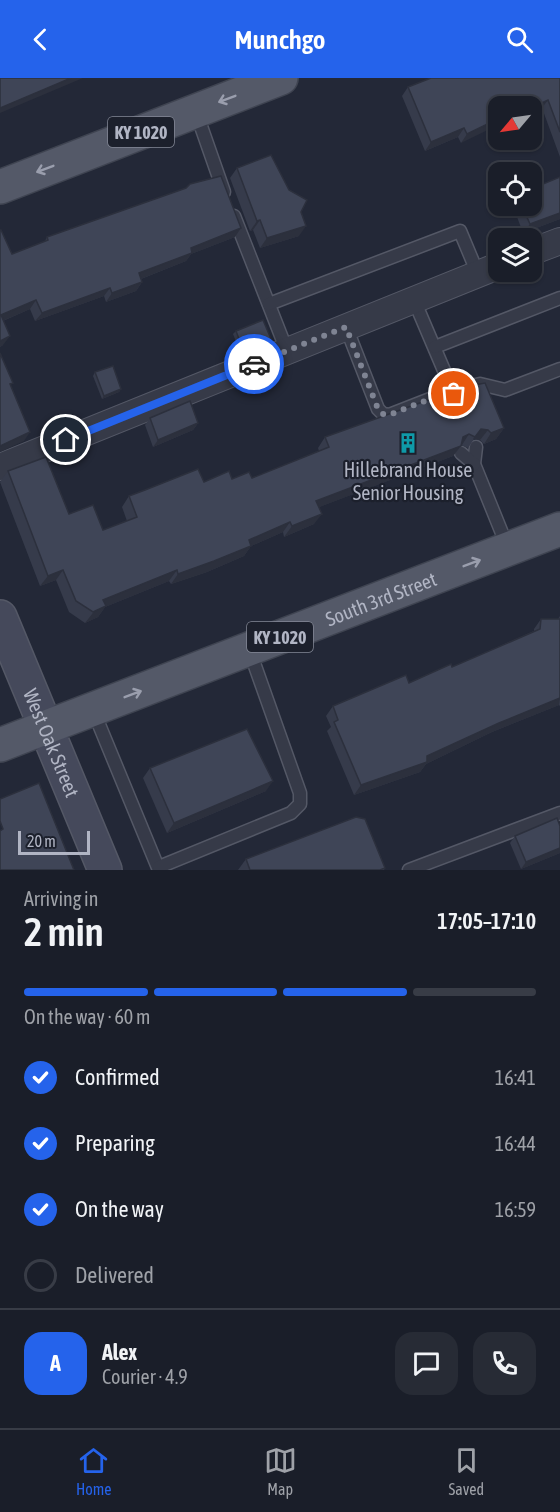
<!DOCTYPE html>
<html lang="en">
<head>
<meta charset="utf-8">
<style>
  body { margin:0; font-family:"Asap Condensed",sans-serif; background:#272b35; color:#f1f3f6; height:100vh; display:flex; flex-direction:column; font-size:22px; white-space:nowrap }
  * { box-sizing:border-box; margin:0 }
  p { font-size:20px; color:#9fa2a8 }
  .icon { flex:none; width:33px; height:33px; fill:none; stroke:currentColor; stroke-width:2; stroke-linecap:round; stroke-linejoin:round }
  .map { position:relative; height:792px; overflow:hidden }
  .details { display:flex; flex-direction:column; background:#1a1e29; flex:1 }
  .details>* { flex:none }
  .needle { width:39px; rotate:241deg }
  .buttons { position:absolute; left:488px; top:18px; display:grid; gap:12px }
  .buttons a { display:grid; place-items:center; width:54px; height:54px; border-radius:12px; background:#1a1e29; box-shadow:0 2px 4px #0004,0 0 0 2px #383c46; font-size:30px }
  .scale { position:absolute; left:18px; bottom:15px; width:72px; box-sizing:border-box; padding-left:6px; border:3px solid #b1b5c4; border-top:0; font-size:16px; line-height:21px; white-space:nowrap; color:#b1b5c4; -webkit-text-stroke:4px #1c202c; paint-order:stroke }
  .pin { position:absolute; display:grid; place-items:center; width:51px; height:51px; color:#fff; margin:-26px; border:3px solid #fff; border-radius:50%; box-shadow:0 2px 6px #0007 }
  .courier { position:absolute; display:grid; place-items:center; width:60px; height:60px; margin:-30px; border:4px solid #2563eb; border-radius:50%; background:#fff; color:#222; box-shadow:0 2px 8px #0007 }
  .overview em { font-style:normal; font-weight:600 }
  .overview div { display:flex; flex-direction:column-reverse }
  .overview { display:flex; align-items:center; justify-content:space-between; height:102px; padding:0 24px }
  h1 { font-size:39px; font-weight:600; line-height:45px }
  .bar { display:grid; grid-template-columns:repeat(4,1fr); gap:9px 6px; align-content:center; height:72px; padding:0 24px }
  .bar i { height:8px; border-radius:4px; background:#383c46 }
  .bar .current { background:#2563eb }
  .bar p { grid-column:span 4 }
  .line { display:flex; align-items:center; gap:15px; padding:0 24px; border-top:2px solid #383c46 }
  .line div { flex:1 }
  .round { display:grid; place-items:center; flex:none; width:63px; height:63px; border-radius:18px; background:#272b35 }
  ol { padding:0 24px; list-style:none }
  li { display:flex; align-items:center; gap:18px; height:66px }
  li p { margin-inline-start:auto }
  li .icon { padding:6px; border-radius:50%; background:#2563eb; color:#fff; stroke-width:4 }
  li:last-child { color:#9fa2a8 }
  li i { width:33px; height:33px; border:3px solid #383c46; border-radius:50% }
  header { display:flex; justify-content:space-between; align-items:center; height:78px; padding:0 24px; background:#2563eb; color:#fff; font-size:27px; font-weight:600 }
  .dock { display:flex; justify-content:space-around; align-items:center; height:84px; border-top:2px solid #383c46; background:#1a1e29; font-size:16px; color:#9fa2a8 }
  .dock a { display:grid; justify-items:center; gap:3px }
  .dock .current { color:#2563eb }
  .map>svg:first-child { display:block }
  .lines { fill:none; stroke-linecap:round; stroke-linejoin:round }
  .lane-casing { stroke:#545866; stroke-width:15 }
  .street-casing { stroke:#545866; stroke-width:28 }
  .secondary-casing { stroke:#545866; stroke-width:36 }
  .primary-casing { stroke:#3f4451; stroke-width:36 }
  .lane { stroke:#363a48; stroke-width:12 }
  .street { stroke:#363a48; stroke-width:26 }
  .secondary { stroke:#45495b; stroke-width:33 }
  .primary { stroke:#545968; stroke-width:33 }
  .wall { fill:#363b4b }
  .shaded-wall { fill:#2c303d }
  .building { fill:#3f4557; stroke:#2c303d; stroke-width:1.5 }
  .oneway { stroke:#9a9ead }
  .done { stroke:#7f8493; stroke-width:6; stroke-dasharray:0 10.8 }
  .route { stroke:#2563eb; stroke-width:8 }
  .labels { text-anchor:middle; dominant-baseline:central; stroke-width:4.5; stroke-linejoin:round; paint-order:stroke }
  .shield { fill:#1c202c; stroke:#848896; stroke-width:1.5 }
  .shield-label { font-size:18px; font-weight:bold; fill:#b1b5c4 }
  .poi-label { font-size:20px; fill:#b1b5c4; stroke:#1c202c }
  .street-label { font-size:20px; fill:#b1b5c4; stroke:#1c202c }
</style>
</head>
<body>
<header><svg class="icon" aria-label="back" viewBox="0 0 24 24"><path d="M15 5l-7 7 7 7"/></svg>Munchgo<svg class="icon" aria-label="search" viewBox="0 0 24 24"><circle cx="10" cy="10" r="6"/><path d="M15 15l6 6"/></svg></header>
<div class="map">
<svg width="560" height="792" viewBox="0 0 560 792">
  <rect width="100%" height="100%" fill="#232837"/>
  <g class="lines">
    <g class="lane-casing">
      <g id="lane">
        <polyline points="196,34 224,114"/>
        <polyline points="234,138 287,273"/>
        <polyline points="414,222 454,316"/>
        <polyline points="269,226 460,153 478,196"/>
        <polyline points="346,249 378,331 383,336 389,337 453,312 480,306 505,312 560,291"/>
        <polyline points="435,269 560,220"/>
        <polyline points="476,369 474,386 508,470"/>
        <polyline points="461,375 474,386"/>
        <polyline points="93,632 159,792"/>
        <polyline points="159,789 291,735 300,726 300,715 249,571"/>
        <polyline points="409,792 560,735"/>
      </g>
    </g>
    <g class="street-casing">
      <g id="street">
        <polyline points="531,174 560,163"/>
        <polyline points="0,389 498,188"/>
      </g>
    </g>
    <g class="secondary-casing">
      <g id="secondary">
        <path id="s1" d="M0,539L105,792"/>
      </g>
    </g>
    <g class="primary-casing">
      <g id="primary">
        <polyline points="0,109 281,0"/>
        <path id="s2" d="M0,667L560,451"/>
      </g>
    </g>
    <use href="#lane" class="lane"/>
    <use href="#street" class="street"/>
    <use href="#secondary" class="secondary"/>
    <use href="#primary" class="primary"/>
  </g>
  <g class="wall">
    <polygon points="560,0 560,79 542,30 531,35 531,28 498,28 461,65 458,59 425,73 402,18 408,9"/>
    <polygon points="237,90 289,112 301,134 299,158 260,170 253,152 250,153 230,100"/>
    <polygon points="513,128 531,128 560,141 523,155"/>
    <polygon points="0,152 12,176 45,163 47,159 235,159 191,176 186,183 141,201 142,204 136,213 106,224 104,218 35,243 30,231 3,243 3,267 0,269"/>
    <polygon points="236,253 271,261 268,265 241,276 233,256"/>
    <polygon points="95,294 121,311 119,314 102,321 93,298"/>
    <polygon points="150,340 198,345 193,352 153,369 145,347"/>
    <polygon points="504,350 496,361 484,366 480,362 474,361 468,370 461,367 453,378 319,429 314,446 284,459 283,454 251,468 244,478 207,494 171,506 169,503 105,529 98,539 85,545 69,534 56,502 40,508 0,404 8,393 69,436 103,452 127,443 122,429 129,418 204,404 232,401 252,400 319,373 318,370 325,359"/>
    <polygon points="560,538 560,628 559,627 492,654 426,686 420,694 354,717 327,653 331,649 326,638 333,628 409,605 452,589 534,553 534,551 541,541 558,541"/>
    <polygon points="150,690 266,713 167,755 143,700"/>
    <polygon points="560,748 560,775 521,791 510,765 515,758"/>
    <polygon points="246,781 385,790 384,792 238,792"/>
  </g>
  <g class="shaded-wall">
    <polygon points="71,0 83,0 0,35 0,30"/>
    <polygon points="548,22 542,30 531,35 531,30"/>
    <polygon points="498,41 498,47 461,65 467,56"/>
    <polygon points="464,50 458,59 425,73 431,64"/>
    <polygon points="560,135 560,141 523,155 530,146"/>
    <polygon points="260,142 253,152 250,153 257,143"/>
    <polygon points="306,148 299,158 260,170 267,160"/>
    <polygon points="241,150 235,159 191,176 186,183 133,204 139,195 191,170"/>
    <polygon points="142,204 136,213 106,224 112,215"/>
    <polygon points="110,210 104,218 35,243 42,235"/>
    <polygon points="36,222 30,231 0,244 1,237"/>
    <polygon points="10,258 3,267 0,269 0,263"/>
    <polygon points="271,261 268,265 241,276 243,272"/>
    <polygon points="121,311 119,314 102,321 104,318"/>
    <polygon points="198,345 193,352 153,369 158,362"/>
    <polygon points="504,350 496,361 484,366 491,355"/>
    <polygon points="481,351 488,352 480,362 473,361"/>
    <polygon points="30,354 24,363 0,374 0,368"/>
    <polygon points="469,356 462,367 455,369 463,359"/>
    <polygon points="461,368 453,378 309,433 316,423"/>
    <polygon points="322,436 314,446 284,459 292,448"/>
    <polygon points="290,444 283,454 251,468 244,478 207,494 171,506 178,496 249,462"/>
    <polygon points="63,492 56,502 40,508 48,498"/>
    <polygon points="177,492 169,503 105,529 98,539 85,545 103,522"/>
    <polygon points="560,620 559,627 492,654 426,686 420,694 354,717 361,707 427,678 499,645"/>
    <polygon points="273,703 266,713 167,755 174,745"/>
    <polygon points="560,770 560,775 521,791 526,784"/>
  </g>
  <g class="building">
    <polygon points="0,0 71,0 0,30"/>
    <polygon points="431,0 560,0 560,54 548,22 531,30 531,28 498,28 498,41 467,56 464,50 431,64 408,9"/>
    <polygon points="271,77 289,112 307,122 301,134 306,148 267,160 260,142 257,143 237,90"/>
    <polygon points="221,98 241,150 191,170 192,175 139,195 142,204 112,215 110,210 42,235 36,222 1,237 10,258 0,263 0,152 1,152 12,176 48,162 47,159 186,110 190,106"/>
    <polygon points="560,99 560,135 530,146 522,128 531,128 531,111"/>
    <polygon points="263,242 271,261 243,272 236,253"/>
    <polygon points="0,275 13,305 10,306 30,354 0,368"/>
    <polygon points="113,288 121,311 104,318 95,294"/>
    <polygon points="485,305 504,350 491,355 488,352 481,351 475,359 469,356 463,359 461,368 316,423 322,436 292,448 290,444 249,462 251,468 214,483 178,496 177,492 103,522 106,528 93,534 76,523 63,492 48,498 8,393 46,379 69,436 93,427 103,452 137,439 129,418 145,412 198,391 204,404 229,393 232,401 249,394 252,400 329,369 325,359 456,312 464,313 469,308"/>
    <polygon points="190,323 198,345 158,362 150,340"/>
    <polygon points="541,541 560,541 560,620 499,645 427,678 427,684 361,707 334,644 338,642 333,628 406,597 409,605 451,586 452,589 540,551"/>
    <polygon points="247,651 273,703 174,745 150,690"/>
    <polygon points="39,705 74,792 0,792 0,753 3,751 0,743 0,721"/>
    <polygon points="356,739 365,741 385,790 380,792 250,792 246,781"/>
    <polygon points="557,740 560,748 560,770 526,784 515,758"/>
  </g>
  <defs><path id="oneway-shaft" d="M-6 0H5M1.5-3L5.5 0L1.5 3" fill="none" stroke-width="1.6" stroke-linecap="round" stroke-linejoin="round" transform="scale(1.5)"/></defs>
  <g class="oneway">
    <use href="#oneway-shaft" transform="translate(227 21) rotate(159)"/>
    <use href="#oneway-shaft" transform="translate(45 91) rotate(159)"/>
    <use href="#oneway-shaft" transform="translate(472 485) rotate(-21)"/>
    <use href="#oneway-shaft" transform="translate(133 616) rotate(-21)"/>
  </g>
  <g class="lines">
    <polyline class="done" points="254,286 346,249 378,331 383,336 389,337 453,312 454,316"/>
    <polyline class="route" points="66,362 254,286"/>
  </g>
  <defs>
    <g id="building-bare" transform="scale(1.62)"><path d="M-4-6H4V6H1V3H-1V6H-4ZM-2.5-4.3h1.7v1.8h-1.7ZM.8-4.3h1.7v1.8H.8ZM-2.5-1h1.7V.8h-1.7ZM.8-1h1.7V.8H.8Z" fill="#0f9aa8" stroke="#1c202c" stroke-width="2.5" paint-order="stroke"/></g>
  </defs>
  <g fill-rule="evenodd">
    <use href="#building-bare" x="408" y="365"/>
  </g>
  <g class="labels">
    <g class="shield">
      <rect x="108" y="39" width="66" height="30" rx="4.5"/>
      <rect x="247" y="544" width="66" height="30" rx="4.5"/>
    </g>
    <g class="shield-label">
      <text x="141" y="54">KY 1020</text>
      <text x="280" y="559">KY 1020</text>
    </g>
    <g class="poi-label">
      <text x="408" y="391">Hillebrand House<tspan x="408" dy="23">Senior Housing</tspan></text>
    </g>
    <g class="street-label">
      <text stroke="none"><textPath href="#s2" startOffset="408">South 3rd Street</textPath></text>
      <text stroke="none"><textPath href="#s1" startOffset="136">West Oak Street</textPath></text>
    </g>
  </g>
</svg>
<div class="buttons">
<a><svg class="needle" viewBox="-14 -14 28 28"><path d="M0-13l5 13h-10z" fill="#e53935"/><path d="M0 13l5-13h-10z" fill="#9fa2a8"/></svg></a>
<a><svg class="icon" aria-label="locate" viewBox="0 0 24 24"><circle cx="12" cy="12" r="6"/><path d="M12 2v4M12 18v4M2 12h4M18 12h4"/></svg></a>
<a><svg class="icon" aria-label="layers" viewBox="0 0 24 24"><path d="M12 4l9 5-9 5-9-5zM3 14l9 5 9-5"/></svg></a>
</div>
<div class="scale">20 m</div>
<div class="pin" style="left:454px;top:316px;background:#ea580c"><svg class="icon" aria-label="bag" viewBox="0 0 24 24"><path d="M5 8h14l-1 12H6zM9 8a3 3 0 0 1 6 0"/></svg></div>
<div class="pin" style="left:66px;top:362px;background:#1f2937"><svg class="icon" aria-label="home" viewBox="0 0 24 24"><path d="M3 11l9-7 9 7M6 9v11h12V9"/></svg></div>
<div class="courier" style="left:254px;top:286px"><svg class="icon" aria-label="car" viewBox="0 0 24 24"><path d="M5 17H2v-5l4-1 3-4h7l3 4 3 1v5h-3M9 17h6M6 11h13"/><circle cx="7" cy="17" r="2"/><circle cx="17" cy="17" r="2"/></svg></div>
</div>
<section class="details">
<div class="overview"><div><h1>2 min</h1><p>Arriving in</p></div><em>17:05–17:10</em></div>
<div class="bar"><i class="current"></i><i class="current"></i><i class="current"></i><i></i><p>On the way · 60 m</p></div>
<ol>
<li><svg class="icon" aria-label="check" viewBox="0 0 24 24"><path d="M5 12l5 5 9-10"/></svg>Confirmed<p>16:41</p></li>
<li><svg class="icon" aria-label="check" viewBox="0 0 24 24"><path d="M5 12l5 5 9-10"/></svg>Preparing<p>16:44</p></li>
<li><svg class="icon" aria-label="check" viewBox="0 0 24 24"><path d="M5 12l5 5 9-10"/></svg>On the way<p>16:59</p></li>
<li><i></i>Delivered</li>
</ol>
<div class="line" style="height:108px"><b class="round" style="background:#2563eb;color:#fff">A</b><div><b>Alex</b><p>Courier · 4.9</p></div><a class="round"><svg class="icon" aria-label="chat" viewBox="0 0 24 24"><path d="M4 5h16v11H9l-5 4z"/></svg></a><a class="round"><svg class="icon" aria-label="phone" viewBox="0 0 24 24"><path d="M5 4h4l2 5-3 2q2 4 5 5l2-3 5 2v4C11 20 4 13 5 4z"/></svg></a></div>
</section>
<nav class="dock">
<a class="current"><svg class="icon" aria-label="home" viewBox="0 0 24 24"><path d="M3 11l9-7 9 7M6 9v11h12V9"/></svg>Home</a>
<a><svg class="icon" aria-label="map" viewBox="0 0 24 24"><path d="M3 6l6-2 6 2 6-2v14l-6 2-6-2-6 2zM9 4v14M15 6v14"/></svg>Map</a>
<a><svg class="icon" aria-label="saved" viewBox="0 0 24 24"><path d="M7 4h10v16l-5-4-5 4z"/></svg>Saved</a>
</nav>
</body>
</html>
